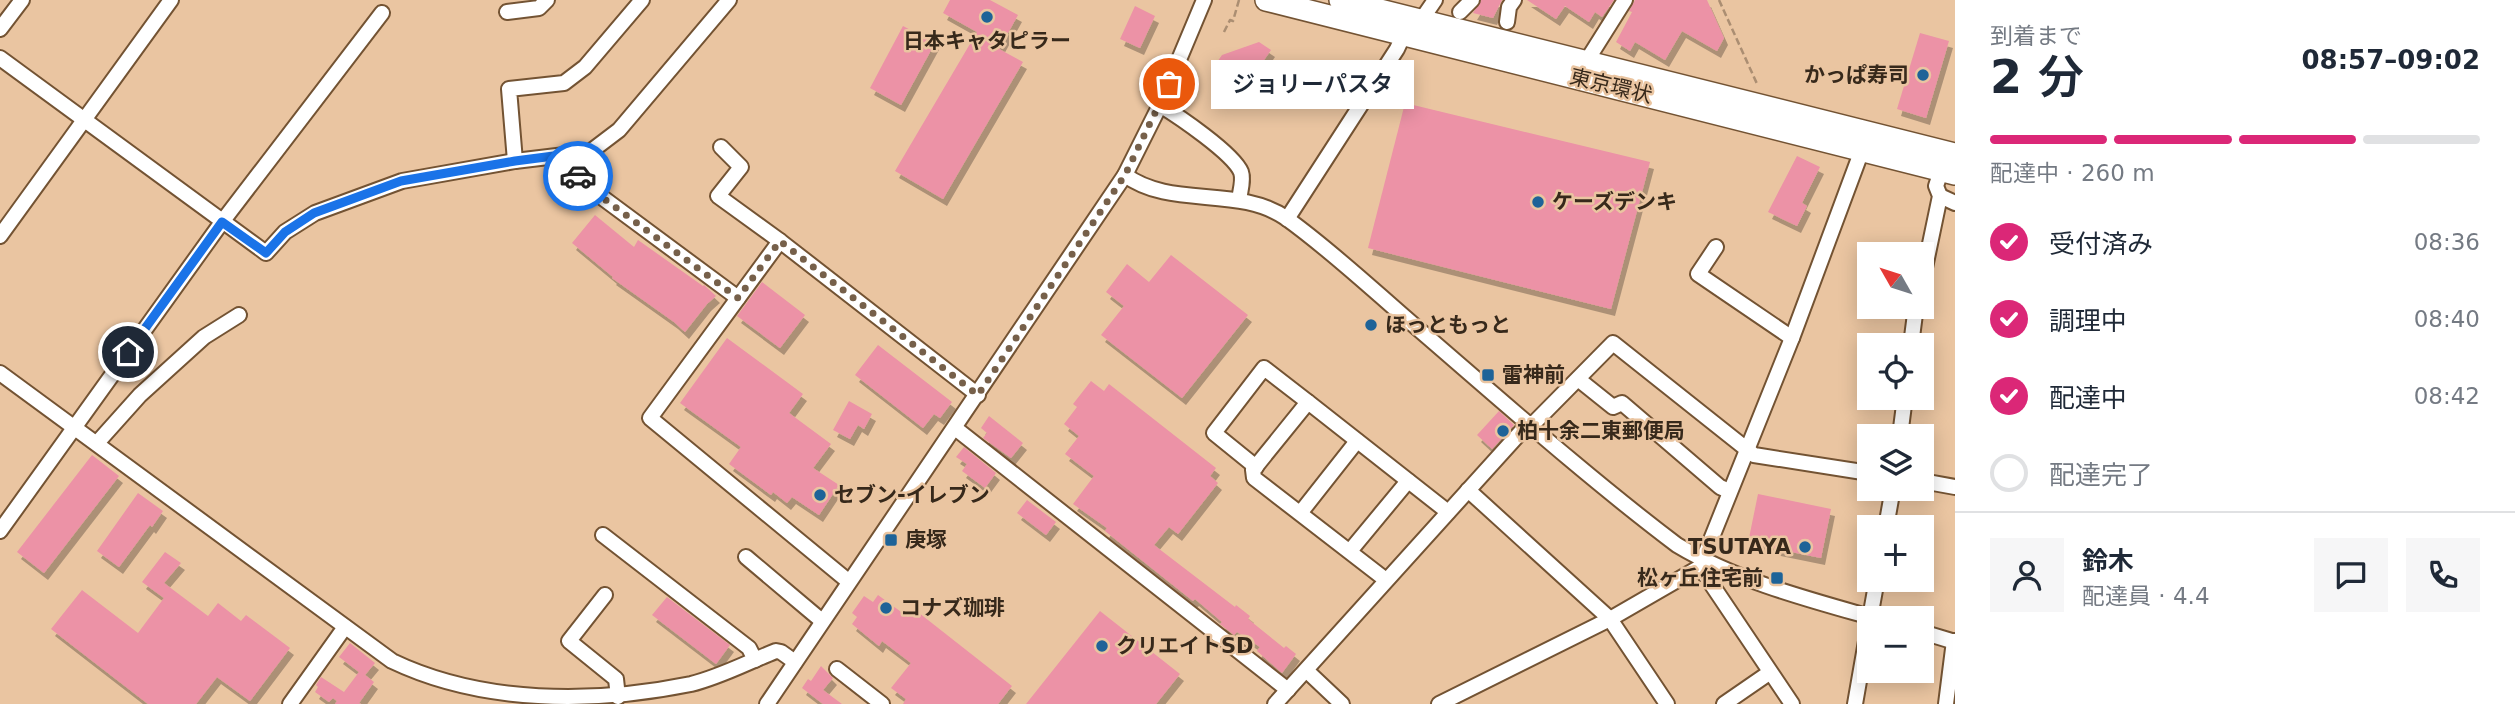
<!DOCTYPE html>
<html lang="ja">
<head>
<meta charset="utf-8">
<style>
  body { margin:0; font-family:"DejaVu Sans","Noto Sans JP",sans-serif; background:#f6f6f7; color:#1f2937; height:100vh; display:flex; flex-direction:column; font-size:26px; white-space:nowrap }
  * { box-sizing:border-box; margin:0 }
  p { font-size:23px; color:#747a83 }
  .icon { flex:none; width:38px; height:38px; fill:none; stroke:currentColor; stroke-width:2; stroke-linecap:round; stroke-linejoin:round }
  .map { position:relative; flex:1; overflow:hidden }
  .side { display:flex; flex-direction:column; background:#fff; width:560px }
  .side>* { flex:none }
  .needle { width:46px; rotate:309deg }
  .fabs { position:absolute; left:1857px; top:242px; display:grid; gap:14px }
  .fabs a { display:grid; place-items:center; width:77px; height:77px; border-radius:0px; background:#fff; box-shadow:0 4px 18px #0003; font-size:35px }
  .pin { position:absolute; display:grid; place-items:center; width:60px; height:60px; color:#fff; margin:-30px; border:4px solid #fff; border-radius:50%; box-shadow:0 2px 7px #0007 }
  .courier { position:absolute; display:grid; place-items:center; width:70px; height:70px; margin:-35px; border:5px solid #1a73e8; border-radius:50%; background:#fff; color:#222; box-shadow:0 2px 9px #0007 }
  .bubble { position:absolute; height:49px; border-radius:0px; background:#fff; box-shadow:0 4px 18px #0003; font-size:23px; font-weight:600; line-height:49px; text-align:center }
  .head em { font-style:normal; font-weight:600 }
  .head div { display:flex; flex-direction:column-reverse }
  .head { display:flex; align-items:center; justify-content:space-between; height:119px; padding:0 35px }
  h1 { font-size:46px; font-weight:600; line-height:52px }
  .bar { display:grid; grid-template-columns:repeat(4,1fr); gap:10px 7px; align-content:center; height:84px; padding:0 35px }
  .bar i { height:9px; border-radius:5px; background:#e0e1e3 }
  .bar .selected { background:#db2777 }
  .bar p { grid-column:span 4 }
  .line { display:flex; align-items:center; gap:18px; padding:0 35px; border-top:2px solid #e0e1e3 }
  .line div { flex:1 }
  .round { display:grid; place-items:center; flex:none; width:74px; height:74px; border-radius:0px; background:#f6f6f7 }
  ol { padding:0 35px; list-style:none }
  li { display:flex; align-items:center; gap:21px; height:77px }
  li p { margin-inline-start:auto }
  li .icon { padding:7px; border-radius:50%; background:#db2777; color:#fff; stroke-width:4 }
  li:last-child { color:#747a83 }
  li i { width:38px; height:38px; border:4px solid #e0e1e3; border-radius:50% }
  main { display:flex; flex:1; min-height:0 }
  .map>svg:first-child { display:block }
  .building { fill:#ec92a6; filter:url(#shadow) }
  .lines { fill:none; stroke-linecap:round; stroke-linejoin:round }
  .minor-casing { stroke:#735333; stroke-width:18 }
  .highway-casing { stroke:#735333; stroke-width:24 }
  .path { stroke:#ab8e72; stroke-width:2.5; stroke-dasharray:7 3.5; stroke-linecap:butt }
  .minor { stroke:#fff; stroke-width:14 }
  .highway { stroke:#fff; stroke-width:21 }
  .done { stroke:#76604a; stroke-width:7; stroke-dasharray:0 12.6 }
  .route { stroke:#1a73e8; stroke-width:9 }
  .poi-dot { fill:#1e6398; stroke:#eac5a1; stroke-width:2.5 }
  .labels { text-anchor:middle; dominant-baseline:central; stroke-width:5; stroke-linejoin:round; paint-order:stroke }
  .poi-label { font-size:21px; font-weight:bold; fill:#37291b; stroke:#eac5a1; text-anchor:start }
  .street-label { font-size:21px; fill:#37291b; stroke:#eac5a1 }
</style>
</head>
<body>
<main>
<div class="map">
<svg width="1955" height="704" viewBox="0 0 1955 704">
  <defs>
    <filter id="shadow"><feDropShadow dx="4" dy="7" stdDeviation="0" flood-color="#0004"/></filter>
  </defs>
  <rect width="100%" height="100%" fill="#eac5a1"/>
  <g class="building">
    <polygon points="950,0 990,0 1018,15 999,49 1023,62 943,199 895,171 977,32 943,13"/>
    <polygon points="1481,0 1502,0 1493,18 1473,13"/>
    <polygon points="1527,0 1614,0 1602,17 1595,12 1589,22 1565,6 1556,19"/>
    <polygon points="1635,0 1707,0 1724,38 1717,51 1682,31 1665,60 1635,42 1630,51 1616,42 1632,12 1629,11"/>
    <polygon points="1135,6 1155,16 1140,48 1120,39"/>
    <polygon points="903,26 935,43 901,105 870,88"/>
    <polygon points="1920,33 1949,41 1926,118 1897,109"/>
    <polygon points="1259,42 1271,50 1244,89 1213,68 1222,55"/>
    <polygon points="1405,103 1650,162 1611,309 1368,248"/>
    <polygon points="1797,156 1820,167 1802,203 1807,206 1797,226 1768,212"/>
    <polygon points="595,215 634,247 638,240 703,286 704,285 716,296 707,304 685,332 674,322 612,278 613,277 572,243"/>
    <polygon points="1171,255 1248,315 1182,398 1101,335 1124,306 1106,292 1127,264 1149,282"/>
    <polygon points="762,282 805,315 780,348 737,316"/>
    <polygon points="727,338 803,394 789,413 831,444 813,468 839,485 819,515 792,497 787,503 773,492 771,495 729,464 741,447 680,403"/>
    <polygon points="878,345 952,402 940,418 934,414 923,428 855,375"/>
    <polygon points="1091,381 1104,391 1109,384 1216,468 1210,476 1218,483 1178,534 1169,527 1154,545 1235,607 1236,605 1250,616 1248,619 1284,648 1286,646 1296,654 1282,673 1257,651 1260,647 1237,632 1234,635 1220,624 1222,622 1195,599 1193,601 1105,531 1107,528 1073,504 1094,476 1065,454 1079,436 1064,424 1077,407 1073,404"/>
    <polygon points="849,401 872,414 864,429 858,425 850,439 833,430"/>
    <polygon points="1499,411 1514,425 1492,449 1477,435"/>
    <polygon points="989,416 1023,443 1011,458 983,438 987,433 981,428"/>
    <polygon points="964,447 996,473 985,488 962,471 967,464 956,457"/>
    <polygon points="92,455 119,476 44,573 17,552"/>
    <polygon points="138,493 163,511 152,527 150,525 119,567 97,551"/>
    <polygon points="1758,494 1831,509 1821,558 1748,543"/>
    <polygon points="1027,500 1056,522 1046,535 1017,513"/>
    <polygon points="165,552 181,563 164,583 208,616 218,603 241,621 246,615 290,648 250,701 217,677 196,704 148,704 51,629 82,590 138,633 164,598 142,582"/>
    <polygon points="878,595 908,617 914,609 1012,686 998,704 903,704 906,699 891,688 911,663 882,641 879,646 852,624 857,617 852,613 864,596 873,602"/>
    <polygon points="667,597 730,645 716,664 652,615"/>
    <polygon points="1100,611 1180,674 1156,704 1026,704"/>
    <polygon points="350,643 375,663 365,675 374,682 359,703 361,704 335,704 337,701 333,698 329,702 315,692 318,687 316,685 321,677 344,692 359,672 339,657"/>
    <polygon points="821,666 833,678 823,690 842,704 823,704 802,688 808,679 811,681"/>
  </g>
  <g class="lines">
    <g class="minor-casing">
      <g id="minor">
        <polyline points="507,12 539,8 547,0"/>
        <polyline points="1460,12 1472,0"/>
        <polyline points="1422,19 1435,0"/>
        <polyline points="1507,22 1509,7 1514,0"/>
        <polyline points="0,29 22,0"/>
        <polyline points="0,58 266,253 285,232 315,213 402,181 515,161 590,152 619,130 729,0"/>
        <polyline points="1586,62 1625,0"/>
        <path d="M1160,105C1178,116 1233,153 1241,172C1244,180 1240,191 1239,200"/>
        <polyline points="721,147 741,167 718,196 780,241"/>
        <polyline points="569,154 580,181 738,298"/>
        <polyline points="515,161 509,89 564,83 585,67 642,0"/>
        <path d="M1125,175C1171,209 1238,185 1286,218C1332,251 1374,291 1416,327C1502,401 1587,477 1677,545C1737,581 1807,599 1874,618"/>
        <polyline points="1940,196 1955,203"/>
        <polyline points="1287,219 1397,49 1404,34"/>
        <polyline points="0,236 171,0"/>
        <polyline points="1716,247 1698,274 1792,338"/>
        <polyline points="1922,282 1940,196 1936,186 1941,171"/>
        <polyline points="1911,345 1916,306"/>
        <path d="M0,373L392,661C482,704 593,704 691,684C720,677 748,662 776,651L781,652L795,662"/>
        <polyline points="1578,379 1613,407 1622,403 1720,487 1729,491"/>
        <polyline points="955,428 1288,690"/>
        <polyline points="1900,436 1905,397"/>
        <polyline points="97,443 140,395 204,337 239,315"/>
        <polyline points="1256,467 1214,433 1264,368 1308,402"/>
        <polyline points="1922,481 1955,487"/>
        <polyline points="1468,490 1610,619 1667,704"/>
        <polyline points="1301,512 1357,441"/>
        <polyline points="1886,527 1893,488"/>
        <polyline points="0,531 222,222 382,13"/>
        <polyline points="603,535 749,648 755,660"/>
        <polyline points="1350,551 1408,481"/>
        <polyline points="746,557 822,621"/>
        <polyline points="1386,580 1254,478 1253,470 1308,402 1448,512"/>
        <polyline points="848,581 650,418 780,241 978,395"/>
        <polyline points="605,595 569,641 616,679 618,697"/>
        <polyline points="1870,618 1877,579"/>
        <polyline points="1922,632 1955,642"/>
        <polyline points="837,669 882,704"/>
        <polyline points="1307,671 1342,704"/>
        <polyline points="290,704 345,627"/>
        <polyline points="767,704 1125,175 1160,105 1204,0"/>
        <polyline points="1275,704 1528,424 1535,422 1613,343 1754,455 1869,473"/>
        <polyline points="1439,704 1610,619 1700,567"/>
        <polyline points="1724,704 1769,673"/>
        <polyline points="1792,704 1700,567 1792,338 1862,150"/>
        <polyline points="1855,704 1869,624"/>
        <polyline points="1946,704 1954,641"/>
      </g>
    </g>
    <g class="highway-casing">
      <g id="highway">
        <polyline points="1266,0 1955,174"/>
        <polyline points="1340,0 1955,154"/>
      </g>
    </g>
    <g class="path">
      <polyline points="1719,0 1758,86"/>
      <polyline points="1224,32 1230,20 1233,21 1239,0"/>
    </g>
    <use href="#minor" class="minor"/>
    <use href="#highway" class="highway"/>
  </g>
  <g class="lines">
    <polyline class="done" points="578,176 580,181 738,298 780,241 978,395 1125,175 1169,84"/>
    <polyline class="route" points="128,352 222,222 266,253 285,232 314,213 401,181 515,161 569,154 578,176"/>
  </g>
  <g class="poi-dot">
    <circle cx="987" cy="17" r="7"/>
    <circle cx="1923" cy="75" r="7"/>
    <circle cx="1538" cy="202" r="7"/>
    <circle cx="1371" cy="325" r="7"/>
    <rect x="1481" y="368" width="14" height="14" rx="3.5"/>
    <circle cx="1503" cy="431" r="7"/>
    <circle cx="820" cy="495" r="7"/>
    <rect x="884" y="533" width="14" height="14" rx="3.5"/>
    <circle cx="1805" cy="547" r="7"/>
    <rect x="1770" y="571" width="14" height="14" rx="3.5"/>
    <circle cx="886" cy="608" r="7"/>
    <circle cx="1102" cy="646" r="7"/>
  </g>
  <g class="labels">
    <g class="poi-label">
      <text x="987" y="41" text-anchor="middle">日本キャタピラー</text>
      <text x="1909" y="75" text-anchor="end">かっぱ寿司</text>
      <text x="1552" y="202">ケーズデンキ</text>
      <text x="1385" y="325">ほっともっと</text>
      <text x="1502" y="375">雷神前</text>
      <text x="1517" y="431">柏十余二東郵便局</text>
      <text x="834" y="495">セブン-イレブン</text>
      <text x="905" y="540">庚塚</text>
      <text x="1791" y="547" text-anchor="end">TSUTAYA</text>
      <text x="1763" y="578" text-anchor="end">松ヶ丘住宅前</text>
      <text x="900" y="608">コナズ珈琲</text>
      <text x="1116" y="646">クリエイトSD</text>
    </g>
    <g class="street-label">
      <text transform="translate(1611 86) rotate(14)">東京環状</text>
    </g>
  </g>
</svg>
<div class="fabs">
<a><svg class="needle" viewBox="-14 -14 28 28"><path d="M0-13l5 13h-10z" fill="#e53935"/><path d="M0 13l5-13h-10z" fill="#747a83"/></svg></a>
<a><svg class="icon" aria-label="locate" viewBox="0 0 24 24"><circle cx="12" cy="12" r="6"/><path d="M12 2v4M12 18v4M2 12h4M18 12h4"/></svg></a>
<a><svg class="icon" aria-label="layers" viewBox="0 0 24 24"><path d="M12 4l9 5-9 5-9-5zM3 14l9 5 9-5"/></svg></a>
<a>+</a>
<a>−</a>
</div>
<div class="pin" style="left:1169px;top:84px;background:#ea580c"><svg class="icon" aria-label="bag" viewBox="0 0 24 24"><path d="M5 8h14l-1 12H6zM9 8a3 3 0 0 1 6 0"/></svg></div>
<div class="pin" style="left:128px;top:352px;background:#1f2937"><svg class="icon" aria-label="home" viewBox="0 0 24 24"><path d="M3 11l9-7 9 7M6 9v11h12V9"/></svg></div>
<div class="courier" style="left:578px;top:176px"><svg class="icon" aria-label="car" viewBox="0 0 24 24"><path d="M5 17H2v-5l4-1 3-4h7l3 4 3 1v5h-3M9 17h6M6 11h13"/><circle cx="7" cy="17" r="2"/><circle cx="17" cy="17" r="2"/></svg></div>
<div class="bubble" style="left:1211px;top:60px;width:203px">ジョリーパスタ</div>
</div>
<section class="side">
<div class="head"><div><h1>2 分</h1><p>到着まで</p></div><em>08:57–09:02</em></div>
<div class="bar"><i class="selected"></i><i class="selected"></i><i class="selected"></i><i></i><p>配達中 · 260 m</p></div>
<ol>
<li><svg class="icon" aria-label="check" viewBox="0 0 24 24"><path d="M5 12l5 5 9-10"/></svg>受付済み<p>08:36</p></li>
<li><svg class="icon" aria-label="check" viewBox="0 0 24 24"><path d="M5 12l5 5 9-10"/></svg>調理中<p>08:40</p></li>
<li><svg class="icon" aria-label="check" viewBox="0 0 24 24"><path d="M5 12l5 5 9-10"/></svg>配達中<p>08:42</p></li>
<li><i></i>配達完了</li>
</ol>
<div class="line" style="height:126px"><a class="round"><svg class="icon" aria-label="person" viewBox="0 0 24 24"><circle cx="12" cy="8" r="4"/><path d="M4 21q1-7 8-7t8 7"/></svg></a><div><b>鈴木</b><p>配達員 · 4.4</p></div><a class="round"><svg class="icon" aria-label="chat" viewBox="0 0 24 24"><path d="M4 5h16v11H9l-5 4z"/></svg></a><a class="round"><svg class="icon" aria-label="phone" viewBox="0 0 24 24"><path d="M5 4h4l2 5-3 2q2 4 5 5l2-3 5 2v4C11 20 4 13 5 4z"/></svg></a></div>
</section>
</main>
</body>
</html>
